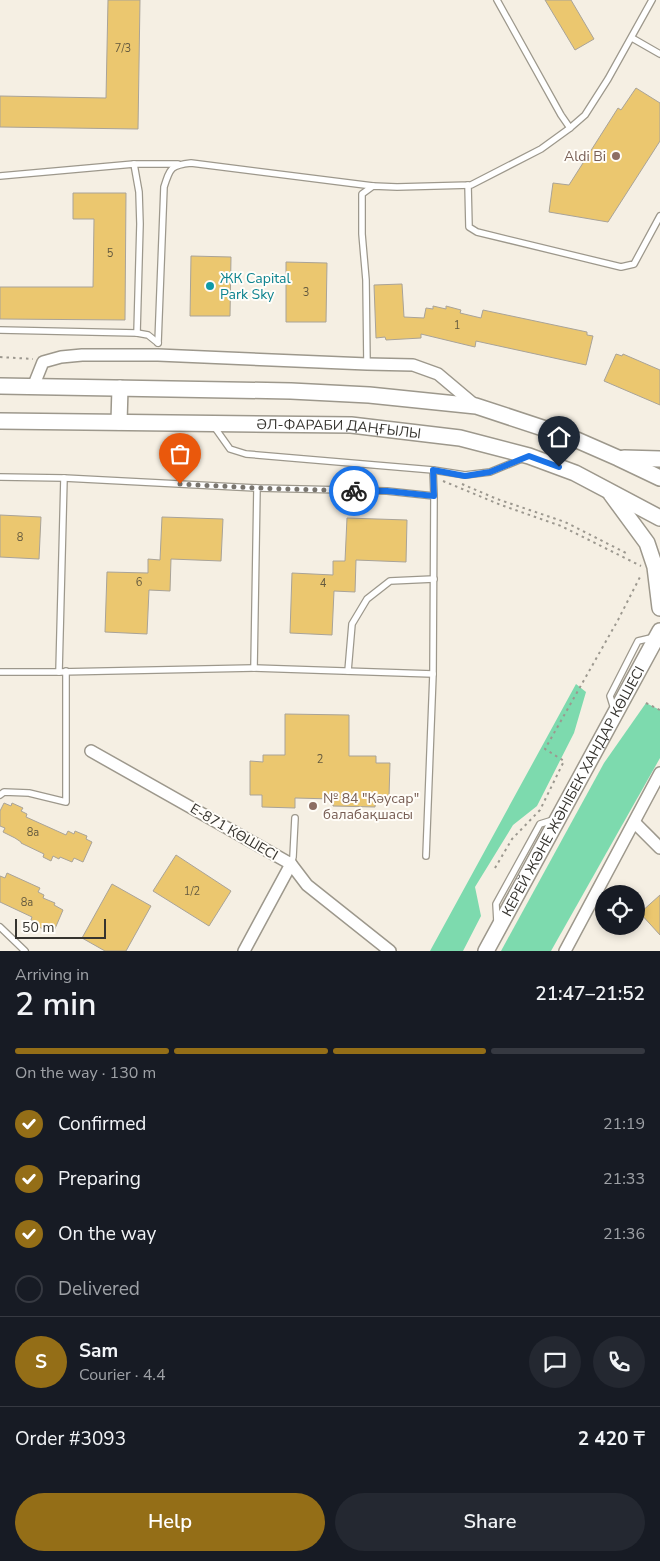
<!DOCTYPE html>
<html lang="en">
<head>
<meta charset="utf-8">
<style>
  body { margin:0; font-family:"Nunito Sans",sans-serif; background:#242831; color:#f1f3f6; height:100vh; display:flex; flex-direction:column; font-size:19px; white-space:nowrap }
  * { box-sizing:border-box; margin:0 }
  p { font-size:16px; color:#9ea1a6 }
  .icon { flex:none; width:28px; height:28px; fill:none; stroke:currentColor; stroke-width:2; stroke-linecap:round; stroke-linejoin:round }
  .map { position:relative; height:951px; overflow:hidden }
  .sheet { display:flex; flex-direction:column; background:#171b24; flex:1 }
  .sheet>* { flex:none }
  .controls { position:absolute; left:595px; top:885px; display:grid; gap:10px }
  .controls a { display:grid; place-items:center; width:50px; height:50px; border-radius:50%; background:#171b24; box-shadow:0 2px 8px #0003; font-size:25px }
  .scale { position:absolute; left:15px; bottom:12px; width:91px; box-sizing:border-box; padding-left:5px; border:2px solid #36342f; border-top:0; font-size:14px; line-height:18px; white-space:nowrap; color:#36342f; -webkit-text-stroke:4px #fffdf8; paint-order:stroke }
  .pin { position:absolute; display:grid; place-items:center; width:42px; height:42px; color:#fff; margin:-51px -21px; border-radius:50% 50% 50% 0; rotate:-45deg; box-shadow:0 0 5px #0007 }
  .pin .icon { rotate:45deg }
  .courier { position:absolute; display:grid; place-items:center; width:50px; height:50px; margin:-25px; border:4px solid #1a73e8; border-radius:50%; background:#fff; color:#222; box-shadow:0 1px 6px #0007 }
  .overview em { font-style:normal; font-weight:600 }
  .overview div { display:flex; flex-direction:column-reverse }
  .overview { display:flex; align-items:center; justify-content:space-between; height:85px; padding:0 15px }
  h1 { font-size:32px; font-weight:600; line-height:38px }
  .bar { display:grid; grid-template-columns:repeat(4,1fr); gap:8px 5px; align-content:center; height:60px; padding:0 15px }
  .bar i { height:6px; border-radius:4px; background:#363941 }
  .bar .on { background:#946e17 }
  .bar p { grid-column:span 4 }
  .line { display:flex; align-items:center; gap:12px; padding:0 15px; border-top:1px solid #363941 }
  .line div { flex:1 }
  .round { display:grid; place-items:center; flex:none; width:52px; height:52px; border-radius:26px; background:#242831 }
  ol { padding:0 15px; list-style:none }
  li { display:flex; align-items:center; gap:15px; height:55px }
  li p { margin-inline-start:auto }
  li .icon { padding:5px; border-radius:50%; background:#946e17; color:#fff; stroke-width:4 }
  li:last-child { color:#9ea1a6 }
  li i { width:28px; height:28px; border:2px solid #363941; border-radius:50% }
  .button { display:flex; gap:10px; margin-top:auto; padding:10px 15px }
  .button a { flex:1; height:58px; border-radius:30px; background:#946e17; color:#fff; font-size:20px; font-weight:600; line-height:58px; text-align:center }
  .button a+a { background:#242831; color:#f1f3f6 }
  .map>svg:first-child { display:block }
  .green { fill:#7ddaae }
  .building { fill:#ebc76f; stroke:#a9a398 }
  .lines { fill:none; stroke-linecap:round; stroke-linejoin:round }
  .lane-casing { stroke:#9d988c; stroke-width:8 }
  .street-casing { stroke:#9d988c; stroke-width:14 }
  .secondary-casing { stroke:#9d988c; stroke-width:18 }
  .path { stroke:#9c988f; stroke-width:2; stroke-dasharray:2.5 4; stroke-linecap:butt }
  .lane { stroke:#fff; stroke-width:5.5 }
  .street { stroke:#fff; stroke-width:11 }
  .secondary { stroke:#fff; stroke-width:15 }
  .done { stroke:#79756e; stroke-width:5; stroke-dasharray:0 9 }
  .route { stroke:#1a73e8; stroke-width:6 }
  .education-dot { fill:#8d6e63; stroke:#fffdf8; stroke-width:2 }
  .culture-dot { fill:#0f9aa8; stroke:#fffdf8; stroke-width:2 }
  .labels { text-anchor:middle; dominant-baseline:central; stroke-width:4; stroke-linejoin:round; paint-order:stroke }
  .number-label { font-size:11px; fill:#63593f }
  .education-label { font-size:14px; fill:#785e54; stroke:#fffdf8; text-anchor:end }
  .culture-label { font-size:14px; fill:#0d838f; stroke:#fffdf8; text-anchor:start }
  .street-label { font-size:14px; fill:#36342f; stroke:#fffdf8 }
</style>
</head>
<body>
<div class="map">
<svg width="660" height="951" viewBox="0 0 660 951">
  <rect width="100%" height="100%" fill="#f5efe3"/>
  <g class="green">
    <polygon points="576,684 586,692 574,733 537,806 513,825 475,887 481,916 463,951 430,951"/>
    <polygon points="646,703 660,710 660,758 551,951 501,951 604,763"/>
  </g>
  <g class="building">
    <polygon points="108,0 140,0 138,129 0,127 0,96 106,98"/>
    <polygon points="545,0 571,0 594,39 575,50"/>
    <polygon points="636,88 660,103 660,141 608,222 549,212 553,183 569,185 618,108 621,110"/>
    <polygon points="73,193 126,193 125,320 0,319 0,287 93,287 94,219 73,219"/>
    <polygon points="191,256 231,257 230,316 190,316"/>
    <polygon points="286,262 327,263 326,322 286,322"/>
    <polygon points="402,284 404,317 424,318 426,308 433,309 433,306 446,309 446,306 461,310 460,313 481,318 483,310 587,332 587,335 593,336 586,365 476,341 475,347 421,334 421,338 386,340 385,337 376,338 374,285"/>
    <polygon points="616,354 622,356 623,354 660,370 660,405 604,381"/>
    <polygon points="0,515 41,517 39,559 0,557"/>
    <polygon points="162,517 223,519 221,561 171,559 170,591 149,590 147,634 105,632 107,572 148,573 148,559 160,560"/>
    <polygon points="347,518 407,520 406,562 356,560 355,592 334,591 332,635 290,633 292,573 333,575 333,561 345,561"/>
    <polygon points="285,714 349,715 349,756 376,756 376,763 390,763 389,796 376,796 375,807 333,806 333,799 295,798 295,808 262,807 262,795 250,795 250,761 263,762 263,755 285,755"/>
    <polygon points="4,803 11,806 12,803 23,808 21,811 27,814 26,817 66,835 68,831 74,834 75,831 87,836 86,839 92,842 83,862 74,858 72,862 60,857 59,859 53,856 51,861 43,857 44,854 21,843 21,842 15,838 3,832 5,828 0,826 0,811"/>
    <polygon points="176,855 231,891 209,926 153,891"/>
    <polygon points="7,873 40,888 38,892 44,895 43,898 55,903 54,905 63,910 54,931 48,928 46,930 36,926 38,923 31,920 32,917 0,902 0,876 5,878"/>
    <polygon points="112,884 151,906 126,951 105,951 82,938"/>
    <polygon points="660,895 660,935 640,913"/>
  </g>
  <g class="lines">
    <g class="lane-casing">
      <g id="lane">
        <polyline points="497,0 561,115 570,128 585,115 608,79 652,0"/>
        <polyline points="632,38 660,54"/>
        <polyline points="134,164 178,164"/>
        <polyline points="0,176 134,164 139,192 140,224 137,333"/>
        <polyline points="468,185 469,227 477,232 621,267 634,264 660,216"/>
        <polyline points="0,330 137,333 148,335 158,343"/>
        <path d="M158,343L164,187C170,168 171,165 191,163L373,186"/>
        <polyline points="367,364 366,280 362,234 362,194 373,186 397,187 471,185 541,149 570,128"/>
        <polyline points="213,425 230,449 246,454 433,470 465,475 490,472 524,458"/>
        <polyline points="0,477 64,478 257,488 387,491 434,496"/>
        <polyline points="254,668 257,488"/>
        <polyline points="348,671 352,624 367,599 390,581 434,579"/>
        <polyline points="0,672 59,672 254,668 433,674"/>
        <polyline points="59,672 64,478"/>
        <polyline points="614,709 610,696 638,641 655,637"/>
        <polyline points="0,795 4,792 29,793 66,802 66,671"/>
        <polyline points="426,856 433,674 434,496 433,470"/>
        <polyline points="291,864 293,857 295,818"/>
        <polyline points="497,922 496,904 540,824 553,820"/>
        <polyline points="0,927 25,951"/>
      </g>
    </g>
    <g class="street-casing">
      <g id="street">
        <polyline points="33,387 43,362 61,357 82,355 158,355 367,364 413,365 438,374 476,406"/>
        <polyline points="91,751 291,864 307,885 390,951"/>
        <polyline points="635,823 660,848"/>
        <polyline points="244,951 291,864"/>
        <polyline points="565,951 660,773"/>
      </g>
    </g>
    <g class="secondary-casing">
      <g id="secondary">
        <polyline points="0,386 291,391 369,395 476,406 570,437 618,458 660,478"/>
        <path id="s1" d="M0,421L351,425L460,438L529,456L575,473L660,518"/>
        <polyline points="119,422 120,388"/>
        <polyline points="624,458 660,459"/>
        <polyline points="611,494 647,543 655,567 660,608"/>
        <path id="s2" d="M486,951L660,631"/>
      </g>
    </g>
    <g class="path">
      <polyline points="0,357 33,359"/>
      <polyline points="443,481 501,505 561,526 641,566"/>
      <polyline points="462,484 497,499 565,522 626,553"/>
      <polyline points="646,703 660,710"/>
      <polyline points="495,868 512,839 540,810 564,761 545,749 618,620 641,575"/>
    </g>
    <use href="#lane" class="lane"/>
    <use href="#street" class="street"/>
    <use href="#secondary" class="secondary"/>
  </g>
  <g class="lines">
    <polyline class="done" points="180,484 257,488 354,491"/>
    <polyline class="route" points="354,491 387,491 434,496 433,470 465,476 490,472 529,456 559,467"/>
  </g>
  <g class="education-dot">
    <circle cx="616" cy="156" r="5"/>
    <circle cx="313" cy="806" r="5"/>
  </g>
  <circle class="culture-dot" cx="210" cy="286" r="5"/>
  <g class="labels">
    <g class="number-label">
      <text x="123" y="48">7/3</text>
      <text x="110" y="253">5</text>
      <text x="306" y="292">3</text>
      <text x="457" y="325">1</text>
      <text x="20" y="537">8</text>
      <text x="139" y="582">6</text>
      <text x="323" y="583">4</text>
      <text x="320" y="759">2</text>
      <text x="33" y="832">8а</text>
      <text x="192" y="891">1/2</text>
      <text x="27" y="902">8а</text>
    </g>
    <g class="education-label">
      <text x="606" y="156">Aldi Bi</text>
      <text x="323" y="798" text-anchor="start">№ 84 "Кәусар"<tspan x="323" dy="16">балабақшасы</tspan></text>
    </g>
    <g class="culture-label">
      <text x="220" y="278">ЖК Capital<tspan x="220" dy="16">Park Sky</tspan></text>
    </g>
    <g class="street-label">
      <text stroke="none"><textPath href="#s1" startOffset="339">ӘЛ-ФАРАБИ ДАҢҒЫЛЫ</textPath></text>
      <text stroke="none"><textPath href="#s2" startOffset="182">КЕРЕЙ ЖӘНЕ ЖӘНІБЕК ХАНДАР КӨШЕСІ</textPath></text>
      <text transform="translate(234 832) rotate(30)">Е-871 КӨШЕСІ</text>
    </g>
  </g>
</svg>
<div class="controls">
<a><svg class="icon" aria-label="locate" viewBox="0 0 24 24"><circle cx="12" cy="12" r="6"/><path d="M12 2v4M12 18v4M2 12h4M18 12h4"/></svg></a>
</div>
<div class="scale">50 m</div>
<div class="pin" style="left:180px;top:484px;background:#ea580c"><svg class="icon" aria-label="bag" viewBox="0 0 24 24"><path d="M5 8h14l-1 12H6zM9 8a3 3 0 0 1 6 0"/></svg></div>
<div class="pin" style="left:559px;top:467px;background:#1f2937"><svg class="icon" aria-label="home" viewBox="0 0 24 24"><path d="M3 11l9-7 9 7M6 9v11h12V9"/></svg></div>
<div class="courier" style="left:354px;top:491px"><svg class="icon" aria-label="bike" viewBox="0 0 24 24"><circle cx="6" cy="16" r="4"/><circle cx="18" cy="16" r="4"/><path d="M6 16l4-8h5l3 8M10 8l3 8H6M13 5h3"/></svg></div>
</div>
<section class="sheet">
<div class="overview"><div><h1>2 min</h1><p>Arriving in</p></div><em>21:47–21:52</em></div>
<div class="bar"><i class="on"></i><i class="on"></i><i class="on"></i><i></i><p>On the way · 130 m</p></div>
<ol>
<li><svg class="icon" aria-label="check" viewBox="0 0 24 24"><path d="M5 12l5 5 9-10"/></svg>Confirmed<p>21:19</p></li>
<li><svg class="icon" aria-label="check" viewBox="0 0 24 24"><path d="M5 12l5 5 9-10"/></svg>Preparing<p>21:33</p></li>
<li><svg class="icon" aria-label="check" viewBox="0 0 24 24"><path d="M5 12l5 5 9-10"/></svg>On the way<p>21:36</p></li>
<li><i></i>Delivered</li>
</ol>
<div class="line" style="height:90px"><b class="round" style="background:#946e17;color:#fff">S</b><div><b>Sam</b><p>Courier · 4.4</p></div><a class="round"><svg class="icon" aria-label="chat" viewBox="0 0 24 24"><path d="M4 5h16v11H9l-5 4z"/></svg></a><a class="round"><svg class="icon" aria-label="phone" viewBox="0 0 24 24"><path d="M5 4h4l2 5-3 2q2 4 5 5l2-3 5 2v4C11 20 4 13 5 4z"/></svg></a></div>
<div class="line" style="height:65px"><div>Order #3093</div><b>2 420 ₸</b></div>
<div class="button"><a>Help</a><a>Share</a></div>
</section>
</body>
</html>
